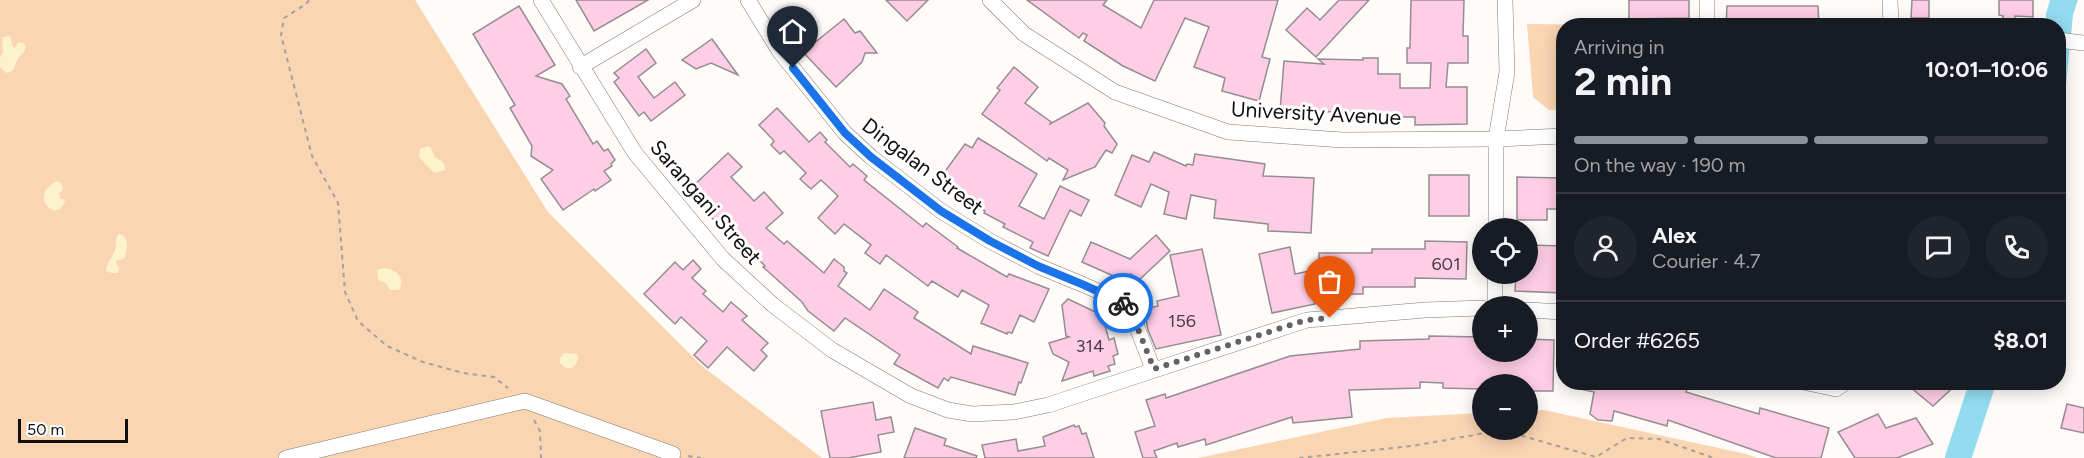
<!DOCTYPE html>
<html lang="en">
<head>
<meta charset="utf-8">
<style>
  body { margin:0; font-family:Figtree,sans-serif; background:#20242c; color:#f1f3f6; height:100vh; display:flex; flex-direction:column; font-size:22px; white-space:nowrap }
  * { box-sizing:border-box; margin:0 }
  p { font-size:20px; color:#9ea1a6 }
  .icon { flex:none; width:33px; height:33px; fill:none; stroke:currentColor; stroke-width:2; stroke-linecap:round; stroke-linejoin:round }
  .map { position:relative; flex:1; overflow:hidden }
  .sheet { position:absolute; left:1556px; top:18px; width:510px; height:372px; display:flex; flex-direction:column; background:#171b24; border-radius:24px; box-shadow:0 3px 15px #0003 }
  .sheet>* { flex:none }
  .tools { position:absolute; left:1472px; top:218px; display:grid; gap:12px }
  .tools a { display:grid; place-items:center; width:66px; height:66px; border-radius:50%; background:#171b24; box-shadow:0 3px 15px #0003; font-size:30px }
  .scale { position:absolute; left:18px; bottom:15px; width:110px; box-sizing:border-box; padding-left:6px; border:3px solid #120f0d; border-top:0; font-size:16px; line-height:21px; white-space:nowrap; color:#120f0d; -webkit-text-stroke:4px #fff; paint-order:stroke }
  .pin { position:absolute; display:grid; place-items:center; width:51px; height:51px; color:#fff; margin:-62px -26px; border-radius:50% 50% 50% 0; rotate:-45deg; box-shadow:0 0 6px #0007 }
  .pin .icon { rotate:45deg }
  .courier { position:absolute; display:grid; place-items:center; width:60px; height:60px; margin:-30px; border:4px solid #1a73e8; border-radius:50%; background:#fff; color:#222; box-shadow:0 2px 8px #0007 }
  .overview em { font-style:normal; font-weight:700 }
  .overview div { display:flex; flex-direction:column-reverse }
  .overview { display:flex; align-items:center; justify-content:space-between; height:102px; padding:0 18px }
  h1 { font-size:39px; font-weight:700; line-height:45px }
  .bar { display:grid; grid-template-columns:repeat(4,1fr); gap:9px 6px; align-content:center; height:72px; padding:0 18px }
  .bar i { height:8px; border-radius:4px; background:#363941 }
  .bar .current { background:#8c9099 }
  .bar p { grid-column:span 4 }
  .line { display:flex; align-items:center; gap:15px; padding:0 18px; border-top:2px solid #363941 }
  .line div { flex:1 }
  .round { display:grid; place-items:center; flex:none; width:63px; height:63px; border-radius:32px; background:#20242c }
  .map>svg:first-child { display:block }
  .green { fill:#fad5b2 }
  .sand { fill:#fcf2cc }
  .water { fill:#93dcf0 }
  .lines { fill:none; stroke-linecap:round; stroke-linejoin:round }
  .river { stroke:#93dcf0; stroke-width:26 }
  .building { fill:#fecee6; stroke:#968c91; stroke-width:1.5 }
  .minor-casing { stroke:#817a73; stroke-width:16 }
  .path { stroke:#a4a19f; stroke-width:2; stroke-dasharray:4.5 4.5; stroke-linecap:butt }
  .minor { stroke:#fff; stroke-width:15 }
  .done { stroke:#65625f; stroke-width:6; stroke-dasharray:0 10.8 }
  .route { stroke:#1a73e8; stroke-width:8 }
  .labels { text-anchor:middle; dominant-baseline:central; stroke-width:6; stroke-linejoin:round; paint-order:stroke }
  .number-label { font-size:18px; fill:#4d3f43 }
  .street-label { font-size:21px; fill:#120f0d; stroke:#fff }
</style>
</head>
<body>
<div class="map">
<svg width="2084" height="458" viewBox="0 0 2084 458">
  <rect width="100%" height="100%" fill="#fefbf8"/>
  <g class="green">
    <polygon points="0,0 415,0 548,212 702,366 822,458 0,458"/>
    <polygon points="1527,24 1618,25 1563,26 1563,110 1549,110 1533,97"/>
    <polygon points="1544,410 1746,454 1758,458 1198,458 1387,418 1482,413 1482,429 1527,429 1527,411"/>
  </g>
  <g class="sand">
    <path d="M10,36L13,47L15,48L18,42L23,43L26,46L25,50C23,54 18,57 17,61C13,68 16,71 6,73L0,67V58L3,52L2,37Z"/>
    <path d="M428,146L431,148L435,157C441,161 445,161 445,170L434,173L419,157L420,149Z"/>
    <path d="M57,181L62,184L63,190L59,193L60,198L65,200C59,226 26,196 57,181Z"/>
    <path d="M118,234L123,235C129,241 127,252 124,259L117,260L116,264L119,268L118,273H112L106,271C107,263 112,258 115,250C117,244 115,241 118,234Z"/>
    <path d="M384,268C396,269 406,278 399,290H390L386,283L378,280L377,270Z"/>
    <path d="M564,353L577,354C579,360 577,364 572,368H566L560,363V358Z"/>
  </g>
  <polygon class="water" points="2050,0 2078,0 2073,15 2061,134 2060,172 2058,172 2058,26 2046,26 2046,14"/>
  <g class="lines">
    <polyline class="river" points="1958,458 1983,382"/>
  </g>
  <g class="building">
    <polygon points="576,0 648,0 594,31"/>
    <polygon points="886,0 928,0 907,21"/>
    <polygon points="1027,0 1107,0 1103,5 1141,28 1154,0 1278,0 1262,57 1270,59 1259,101 1222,91 1225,78 1194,67 1209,27 1185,18 1155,81 1123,66 1084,41 1087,35 1083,33 1079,38"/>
    <polygon points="1339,0 1369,0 1316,57 1286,30 1307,8 1320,20"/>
    <polygon points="1411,0 1464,0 1463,36 1468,36 1468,63 1448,63 1446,87 1467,87 1467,124 1415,125 1415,117 1363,117 1363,113 1310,111 1309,113 1280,111 1284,61 1324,64 1318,59 1363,60 1363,58 1378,58 1378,74 1400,74 1400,88 1430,88 1431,63 1407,63 1407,48 1410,48"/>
    <polygon points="1629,0 1689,0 1689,18 1629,19"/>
    <polygon points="1912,0 1929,0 1929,18 1911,18"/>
    <polygon points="1999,0 2033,0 2033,17 2015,16 2015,21 2003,21 2003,16 1999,15"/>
    <polygon points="519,6 555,65 536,76 562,84 570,96 566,99 593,144 597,141 604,151 608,149 615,160 611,164 612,166 604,171 611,180 595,191 594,189 563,210 541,179 553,170 531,156 532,146 510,108 515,105 473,34"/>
    <polygon points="1727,6 1818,6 1819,26 1726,26"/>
    <polygon points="844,19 855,33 860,31 877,53 865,53 862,62 836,87 803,52"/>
    <polygon points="712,39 738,75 711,63 696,69 682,60"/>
    <polygon points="646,49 656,63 638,77 654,98 675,82 685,95 651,121 644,112 639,116 614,82 619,78 614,73"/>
    <polygon points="1014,67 1038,87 1025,103 1051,122 1050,124 1088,103 1105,123 1104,126 1117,144 1112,153 1106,150 1095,167 1063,180 1068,170 1049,158 1047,161 982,114 1000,90 997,88"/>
    <polygon points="777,108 809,142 820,132 827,140 825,142 850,167 853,164 867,176 864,180 923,227 926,223 958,247 957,248 1007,277 1009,274 1049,289 1034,322 1020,315 1012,333 1008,332 1007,334 981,323 989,305 962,290 958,297 932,281 928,286 886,255 880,264 865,253 871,245 844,224 835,234 818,218 838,196 821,180 811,189 800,179 806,173 784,151 780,154 771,145 774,141 759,125"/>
    <polygon points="978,138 1037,174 1019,206 1044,219 1060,186 1089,200 1081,216 1070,210 1048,256 1030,248 1033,242 1003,227 1005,224 984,213 985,211 938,181 965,144 972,148"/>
    <polygon points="1154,152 1186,166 1187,164 1193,165 1195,154 1265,164 1263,176 1314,178 1311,233 1268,231 1268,224 1214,218 1216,200 1191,195 1186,219 1164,214 1169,192 1151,184 1141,207 1115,195 1132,155 1149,162"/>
    <polygon points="728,153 742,167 731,177 754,201 764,192 783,213 766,228 784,244 787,241 824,273 834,259 844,267 844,271 847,273 838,286 870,310 884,289 918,312 914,318 971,354 973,346 1028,363 1021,383 1019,382 1015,395 951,377 948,381 944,378 938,388 894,364 900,355 845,318 834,331 808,311 802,302 763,267 765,266 720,220 717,223 705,211 708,208 690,189"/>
    <rect x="1429" y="175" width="40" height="41"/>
    <polygon points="1517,177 1563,178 1563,209 1547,209 1547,220 1517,220"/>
    <polygon points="1156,235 1170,251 1138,281 1131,274 1127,282 1082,262 1091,242 1130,259"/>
    <polygon points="1425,241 1467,242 1466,279 1415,278 1415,287 1363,287 1363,294 1339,294 1339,285 1311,285 1315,304 1272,313 1259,254 1290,247 1295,274 1319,269 1319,253 1372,253 1372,249 1425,249"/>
    <polygon points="1527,245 1563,246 1563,293 1515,291 1516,273 1527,273"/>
    <polygon points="1202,249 1221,335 1156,349 1148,330 1144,309 1158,306 1157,301 1179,296 1170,255"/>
    <polygon points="693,260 701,269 692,278 706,291 703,294 723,312 731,302 747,316 742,320 768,343 761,350 767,356 754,371 727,347 708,368 694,355 707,341 681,317 675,324 644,294 675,262 683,270"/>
    <polygon points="1068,299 1102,315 1109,340 1114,338 1118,354 1113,356 1115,364 1108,366 1110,371 1094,376 1093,371 1062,381 1069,362 1053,354 1049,343 1069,337 1066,336 1062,305"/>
    <polygon points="1429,336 1482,337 1482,351 1527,351 1527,339 1554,340 1553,391 1527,391 1527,384 1482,384 1482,389 1443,388 1443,383 1420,382 1420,388 1349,390 1352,417 1293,423 1292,417 1206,445 1205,439 1178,447 1177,443 1154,451 1157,458 1143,458 1135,432 1155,426 1146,400 1165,394 1166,398 1290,356 1360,349 1360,341 1429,339"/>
    <polygon points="1571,382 1689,382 1686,392 1759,414 1760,408 1829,428 1821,458 1776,458 1668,420 1667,426 1614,411 1612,421 1598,420 1590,414 1594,392 1571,387"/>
    <polygon points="1904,382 1959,382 1933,406"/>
    <polygon points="873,402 876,420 891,417 894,432 878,435 881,452 848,458 830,458 821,411"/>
    <polygon points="2067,404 2084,408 2084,433 2061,428"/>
    <polygon points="1878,414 1886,428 1916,418 1933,444 1897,458 1855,458 1838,432"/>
    <polygon points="1074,425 1075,427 1079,426 1082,434 1086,433 1094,458 985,458 982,445 1016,439 1018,451 1045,446 1043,437"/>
    <polygon points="915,428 946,439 944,445 977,456 976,458 904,458"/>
  </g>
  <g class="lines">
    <g class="minor-casing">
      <g id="minor">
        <polyline points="541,0 635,153 723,259 773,305 832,350 911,396 948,410 972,414 1014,412 1048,405 1307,320 1425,310 1482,308"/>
        <polyline points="748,0 780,52 845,133 871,157 941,211 990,241 1038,266 1084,285 1122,302 1132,314 1153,369"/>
        <polyline points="990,0 1024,34 1115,92 1228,132 1343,140 1496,139 1563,136"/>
        <polyline points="1707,0 1707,26"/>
        <polyline points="1890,0 1891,26"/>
        <polyline points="2058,40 2084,43"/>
        <polyline points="580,67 693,0"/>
        <polyline points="1496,228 1496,139 1507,72 1505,0"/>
        <polyline points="1495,306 1495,273"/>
        <polyline points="1527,310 1563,312"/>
        <polyline points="1803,382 1836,389 1846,382"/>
        <polyline points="286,458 525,401 673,454"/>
      </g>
    </g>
    <g class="path">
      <polyline points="309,0 306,4 284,18 281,35 312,156 338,203 345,292 358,321 387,346 423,362 463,373 494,377 508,388"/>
      <polyline points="534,420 540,431 541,458"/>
      <polyline points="688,456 701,458"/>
      <polyline points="1299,458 1412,446 1502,430 1596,457 1627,438 1659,439 1714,458"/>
    </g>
    <use href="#minor" class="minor"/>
  </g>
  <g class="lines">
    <polyline class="done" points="1123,303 1132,314 1154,369 1306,320 1330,318"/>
    <polyline class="route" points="793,68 845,133 871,157 941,211 990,241 1038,266 1084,285 1123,303"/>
  </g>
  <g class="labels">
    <g class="number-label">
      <text x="1446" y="264">601</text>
      <text x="1182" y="321">156</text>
      <text x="1090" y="346">314</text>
    </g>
    <g class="street-label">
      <text transform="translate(1316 113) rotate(3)">University Avenue</text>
      <text transform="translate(923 166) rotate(37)">Dingalan Street</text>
      <text transform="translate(706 202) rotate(49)">Sarangani Street</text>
    </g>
  </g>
</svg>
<div class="tools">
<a><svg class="icon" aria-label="locate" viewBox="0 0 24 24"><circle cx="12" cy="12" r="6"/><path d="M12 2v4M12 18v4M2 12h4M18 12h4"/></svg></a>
<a>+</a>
<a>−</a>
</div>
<div class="scale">50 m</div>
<div class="pin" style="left:1330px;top:318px;background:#ea580c"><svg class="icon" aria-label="bag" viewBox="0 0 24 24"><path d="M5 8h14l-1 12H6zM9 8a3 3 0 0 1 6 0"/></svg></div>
<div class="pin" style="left:793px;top:68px;background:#1f2937"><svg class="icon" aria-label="home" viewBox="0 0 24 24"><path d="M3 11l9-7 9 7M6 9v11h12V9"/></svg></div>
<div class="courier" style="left:1123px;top:303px"><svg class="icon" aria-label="bike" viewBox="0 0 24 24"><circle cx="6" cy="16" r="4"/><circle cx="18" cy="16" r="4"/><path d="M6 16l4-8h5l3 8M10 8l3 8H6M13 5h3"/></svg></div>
<section class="sheet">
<div class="overview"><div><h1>2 min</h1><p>Arriving in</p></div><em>10:01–10:06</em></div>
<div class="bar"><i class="current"></i><i class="current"></i><i class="current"></i><i></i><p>On the way · 190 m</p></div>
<div class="line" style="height:108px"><a class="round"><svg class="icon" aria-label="person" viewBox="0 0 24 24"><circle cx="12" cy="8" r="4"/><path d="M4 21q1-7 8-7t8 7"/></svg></a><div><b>Alex</b><p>Courier · 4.7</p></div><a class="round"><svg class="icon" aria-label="chat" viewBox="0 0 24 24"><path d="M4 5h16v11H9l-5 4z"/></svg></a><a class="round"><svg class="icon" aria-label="phone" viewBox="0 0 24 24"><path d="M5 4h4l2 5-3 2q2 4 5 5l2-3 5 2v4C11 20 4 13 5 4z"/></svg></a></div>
<div class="line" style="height:78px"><div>Order #6265</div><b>$8.01</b></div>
</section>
</div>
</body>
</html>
